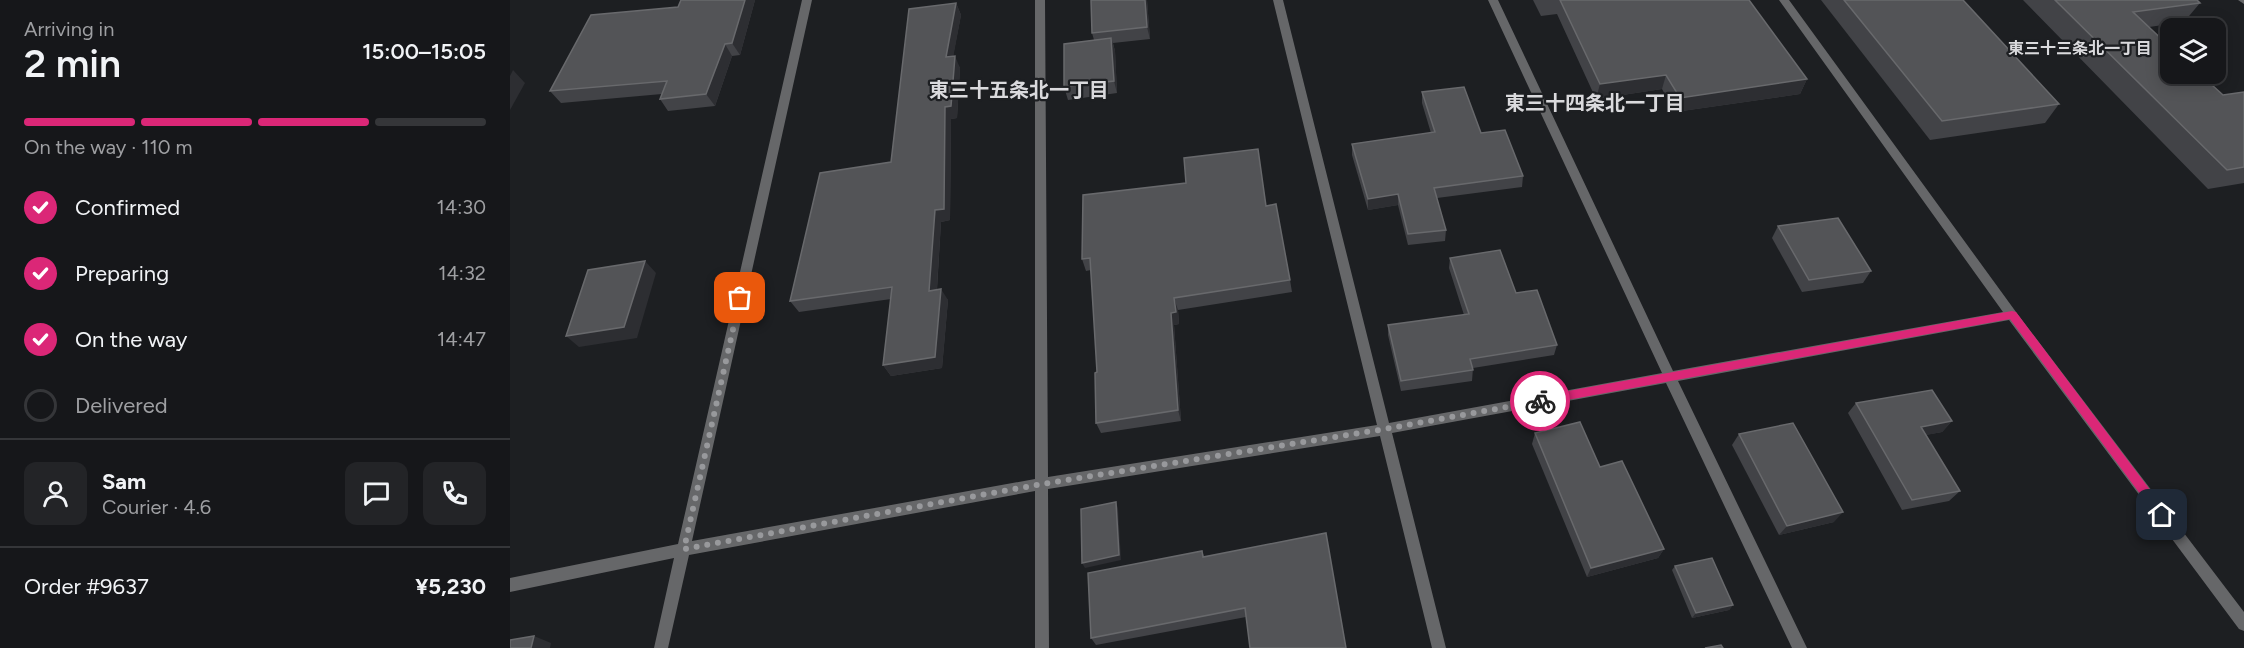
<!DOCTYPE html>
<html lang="en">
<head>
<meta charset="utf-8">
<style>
  body { margin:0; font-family:Figtree,"Noto Sans JP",sans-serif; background:#232427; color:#f1f3f6; height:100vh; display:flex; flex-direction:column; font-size:22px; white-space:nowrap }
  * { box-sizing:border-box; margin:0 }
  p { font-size:20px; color:#9e9fa2 }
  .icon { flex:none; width:33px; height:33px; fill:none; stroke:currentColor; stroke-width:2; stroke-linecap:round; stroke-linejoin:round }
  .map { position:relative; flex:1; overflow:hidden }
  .side { display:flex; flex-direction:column; background:#16171a; width:510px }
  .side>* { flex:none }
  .tools { position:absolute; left:1650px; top:18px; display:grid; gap:12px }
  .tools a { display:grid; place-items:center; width:66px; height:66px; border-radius:12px; background:#16171a; box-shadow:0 3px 15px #0003,0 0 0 2px #353639; font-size:30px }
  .pin { position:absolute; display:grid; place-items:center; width:51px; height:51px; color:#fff; margin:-26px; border-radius:12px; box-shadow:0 3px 9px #0006 }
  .courier { position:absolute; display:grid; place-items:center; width:60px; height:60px; margin:-30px; border:4px solid #db2777; border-radius:50%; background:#fff; color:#222; box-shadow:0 2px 8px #0007 }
  .summary em { font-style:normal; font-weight:600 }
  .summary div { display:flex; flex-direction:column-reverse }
  .summary { display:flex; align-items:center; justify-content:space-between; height:102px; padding:0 24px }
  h1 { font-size:39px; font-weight:600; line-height:45px }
  .bar { display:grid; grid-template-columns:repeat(4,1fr); gap:9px 6px; align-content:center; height:72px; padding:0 24px }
  .bar i { height:8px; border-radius:4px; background:#353639 }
  .bar .current { background:#db2777 }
  .bar p { grid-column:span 4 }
  .line { display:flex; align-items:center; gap:15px; padding:0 24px; border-top:2px solid #353639 }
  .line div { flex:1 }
  .round { display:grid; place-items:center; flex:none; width:63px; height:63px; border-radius:12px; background:#232427 }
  ol { padding:0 24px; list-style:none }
  li { display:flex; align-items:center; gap:18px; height:66px }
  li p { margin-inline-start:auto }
  li .icon { padding:6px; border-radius:50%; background:#db2777; color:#fff; stroke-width:4 }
  li:last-child { color:#9e9fa2 }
  li i { width:33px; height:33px; border:3px solid #353639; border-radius:50% }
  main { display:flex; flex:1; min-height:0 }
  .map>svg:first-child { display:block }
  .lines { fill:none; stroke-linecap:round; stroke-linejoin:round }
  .minor { fill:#666769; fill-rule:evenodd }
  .wall { fill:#424347 }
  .shaded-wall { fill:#2d2e32 }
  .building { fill:#535457; stroke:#68696c; stroke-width:1.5 }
  .route { fill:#db2777 }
  .done { stroke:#98999c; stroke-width:6; stroke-dasharray:0 10.8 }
  .labels { text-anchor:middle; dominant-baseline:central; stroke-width:4.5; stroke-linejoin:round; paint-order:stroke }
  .far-neighbourhood-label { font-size:16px; font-weight:bold; fill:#dadadd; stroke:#1d1f22 }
  .neighbourhood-label { font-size:20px; font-weight:bold; fill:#dadadd; stroke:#1d1f22 }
</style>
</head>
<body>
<main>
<section class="side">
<div class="summary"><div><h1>2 min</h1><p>Arriving in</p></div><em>15:00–15:05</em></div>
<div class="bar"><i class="current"></i><i class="current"></i><i class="current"></i><i></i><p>On the way · 110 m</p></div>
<ol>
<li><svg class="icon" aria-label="check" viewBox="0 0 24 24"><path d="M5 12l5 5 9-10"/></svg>Confirmed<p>14:30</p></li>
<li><svg class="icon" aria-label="check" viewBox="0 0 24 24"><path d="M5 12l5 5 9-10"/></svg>Preparing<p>14:32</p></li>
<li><svg class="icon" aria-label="check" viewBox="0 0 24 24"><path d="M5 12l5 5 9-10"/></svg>On the way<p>14:47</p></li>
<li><i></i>Delivered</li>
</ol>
<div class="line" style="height:108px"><a class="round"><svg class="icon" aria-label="person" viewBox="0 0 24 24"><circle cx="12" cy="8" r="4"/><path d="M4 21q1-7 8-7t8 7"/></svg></a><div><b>Sam</b><p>Courier · 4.6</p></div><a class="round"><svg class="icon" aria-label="chat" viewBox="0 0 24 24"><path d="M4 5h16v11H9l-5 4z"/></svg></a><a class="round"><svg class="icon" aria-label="phone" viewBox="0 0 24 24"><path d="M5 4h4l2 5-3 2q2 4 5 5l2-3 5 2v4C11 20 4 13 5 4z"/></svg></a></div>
<div class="line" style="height:78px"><div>Order #9637</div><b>¥5,230</b></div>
</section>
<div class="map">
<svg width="1734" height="648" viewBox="0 0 1734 648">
  <rect width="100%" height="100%" fill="#1d1f22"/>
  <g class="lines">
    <g class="minor">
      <polygon points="292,0 302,0 182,541 525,479 525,0 535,0 538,477 867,425 763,0 773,0 879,423 1152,373 978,0 988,0 1163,371 1493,312 1269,0 1279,0 1506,312 1734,612 1734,631 1729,629 1499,320 1168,381 1297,648 1282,648 1156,383 882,433 936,648 922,648 870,436 538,489 539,648 525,648 525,491 179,555 158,648 144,648 164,558 0,592 0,578 168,544"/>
      <polygon points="1728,0 1734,0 1734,4"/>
    </g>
  </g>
  <g class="wall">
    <polygon points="171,0 245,0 230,55 222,56 205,106 158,111 150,99 152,94 51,103 40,91 168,7"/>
    <polygon points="637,0 640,39 603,43 605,51 607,93 558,100 554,87 584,40 582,33"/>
    <polygon points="1023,0 1239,0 1297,79 1290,94 1165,112 1152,89 1086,99 1047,14 1031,16"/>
    <polygon points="1311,0 1453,0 1549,104 1535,123 1420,140"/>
    <polygon points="1513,0 1687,0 1690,3 1674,22 1639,27 1713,95 1734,92 1734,183 1698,189"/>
    <polygon points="446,3 451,15 443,56 450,68 447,118 441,119 440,220 431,222 427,290 438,300 432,368 381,376 373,365 381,299 289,312 280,301 381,162"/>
    <polygon points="912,92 971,133 1013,176 1012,187 927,198 936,230 935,241 898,245 888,205 858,210 842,155 842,144 921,133 912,103"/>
    <polygon points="756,206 780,280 782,292 668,310 669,324 664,325 671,421 591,433 586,423 587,372 581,270 576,271 572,259"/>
    <polygon points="1268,226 1361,271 1353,283 1292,292 1262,238"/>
    <polygon points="940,258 1006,293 1047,345 1044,355 963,368 962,381 891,391 878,335 878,325 954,315 939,268"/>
    <polygon points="1346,403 1442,421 1432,432 1415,435 1450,491 1439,501 1392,510 1338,413"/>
    <polygon points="1025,433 1090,467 1154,549 1148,558 1077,577 1022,444"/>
    <polygon points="1229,434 1324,522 1269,535 1222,445"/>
    <polygon points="692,551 694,556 836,648 736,617 586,645 581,638"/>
    <polygon points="1165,566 1223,605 1219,610 1182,618 1162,570"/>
  </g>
  <g class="shaded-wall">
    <polygon points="235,0 245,0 230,55 222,43"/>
    <polygon points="635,0 637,0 640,39 637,27"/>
    <polygon points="446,3 451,15 441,69 436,57"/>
    <polygon points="601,38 605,51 607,93 604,81"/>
    <polygon points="215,44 222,56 205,106 196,94"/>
    <polygon points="445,56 450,68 447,118 441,119 440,220 431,222 426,302 419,291 425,210 435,107"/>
    <polygon points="3,70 15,83 0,110 0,76"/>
    <polygon points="1156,75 1152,89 1086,99 1090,84"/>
    <polygon points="1297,79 1290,94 1165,112 1170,98"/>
    <polygon points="888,194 888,205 858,210 858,199"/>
    <polygon points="135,261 146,273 127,338 69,347 56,336"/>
    <polygon points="431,289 438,300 432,368 381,376 373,365"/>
    <polygon points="664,298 668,310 669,324 664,325 671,421 668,410 661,313"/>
    <polygon points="1442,421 1432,432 1401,438 1411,427"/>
    <polygon points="606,502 608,508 611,560 575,568 572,563"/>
    <polygon points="1333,512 1324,522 1269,535 1277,526"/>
    <polygon points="1154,549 1148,558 1077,577 1081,568"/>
    <polygon points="1223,605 1219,610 1182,618 1186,613"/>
    <polygon points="24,636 41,643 40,648 21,648"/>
  </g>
  <g class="building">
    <polygon points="171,0 235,0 222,43 215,44 196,94 150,99 157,81 40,91 81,15 168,7"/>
    <polygon points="581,0 635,0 637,27 582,33"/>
    <polygon points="1050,0 1239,0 1297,79 1170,98 1156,75 1090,84"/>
    <polygon points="1334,0 1453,0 1549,104 1432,121"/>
    <polygon points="1545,0 1687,0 1690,3 1623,12 1660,47 1660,74 1690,74 1713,95 1734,92 1734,167 1717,170"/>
    <polygon points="446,3 436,57 445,56 441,106 435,107 434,209 425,210 419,291 431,289 425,357 373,365 382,287 280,301 310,173 381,162 399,9"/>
    <polygon points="601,38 604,81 554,87 554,44"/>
    <polygon points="954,87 971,133 995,130 1013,176 924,188 936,230 898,234 888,194 858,199 842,144 925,132 912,92"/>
    <polygon points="748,149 756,206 766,204 780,280 664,298 666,312 661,313 668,410 586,423 585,373 587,372 580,258 572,259 573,195 676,183 674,158"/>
    <polygon points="1328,218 1361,271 1299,280 1268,226"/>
    <polygon points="990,250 1006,293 1027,290 1047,345 960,359 963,370 891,381 878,325 959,314 940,258"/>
    <polygon points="135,261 114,327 56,336 78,270"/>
    <polygon points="1422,390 1442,421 1411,427 1450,491 1402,500 1346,403"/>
    <polygon points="1070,422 1090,467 1112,461 1154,549 1081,568 1025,433"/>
    <polygon points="1283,423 1333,512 1277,526 1229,434"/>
    <polygon points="606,502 609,555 572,563 571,509"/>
    <polygon points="816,533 836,648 740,648 735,608 581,638 578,573 692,551 693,557"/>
    <polygon points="1202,558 1223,605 1186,613 1165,566"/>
    <polygon points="24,636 21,648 0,648 0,640"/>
    <polygon points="1211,645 1213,648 1195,648"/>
  </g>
  <polygon class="route" points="1502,311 1506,312 1656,511 1656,518 1648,518 1500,319 1030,405 1025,401 1030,396"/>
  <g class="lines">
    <polyline class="done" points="230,298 174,549 532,484 875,429 1030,401"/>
  </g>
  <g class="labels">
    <g class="far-neighbourhood-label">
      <text x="1570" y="48">東三十三条北一丁目</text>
    </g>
    <g class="neighbourhood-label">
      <text x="509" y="90">東三十五条北一丁目</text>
      <text x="1085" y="103">東三十四条北一丁目</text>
    </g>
  </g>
</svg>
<div class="tools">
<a><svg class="icon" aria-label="layers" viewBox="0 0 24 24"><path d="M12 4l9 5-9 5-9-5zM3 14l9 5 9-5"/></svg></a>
</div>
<div class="pin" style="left:230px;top:298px;background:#ea580c"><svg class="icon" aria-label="bag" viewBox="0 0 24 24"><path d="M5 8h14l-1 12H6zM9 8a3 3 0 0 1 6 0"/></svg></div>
<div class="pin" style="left:1652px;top:515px;background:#1f2937"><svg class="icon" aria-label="home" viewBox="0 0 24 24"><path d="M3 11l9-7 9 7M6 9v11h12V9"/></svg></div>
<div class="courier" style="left:1030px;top:401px"><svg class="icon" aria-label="bike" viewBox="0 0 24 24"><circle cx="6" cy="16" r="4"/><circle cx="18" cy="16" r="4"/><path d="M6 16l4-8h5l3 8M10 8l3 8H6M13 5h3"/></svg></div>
</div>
</main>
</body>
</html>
